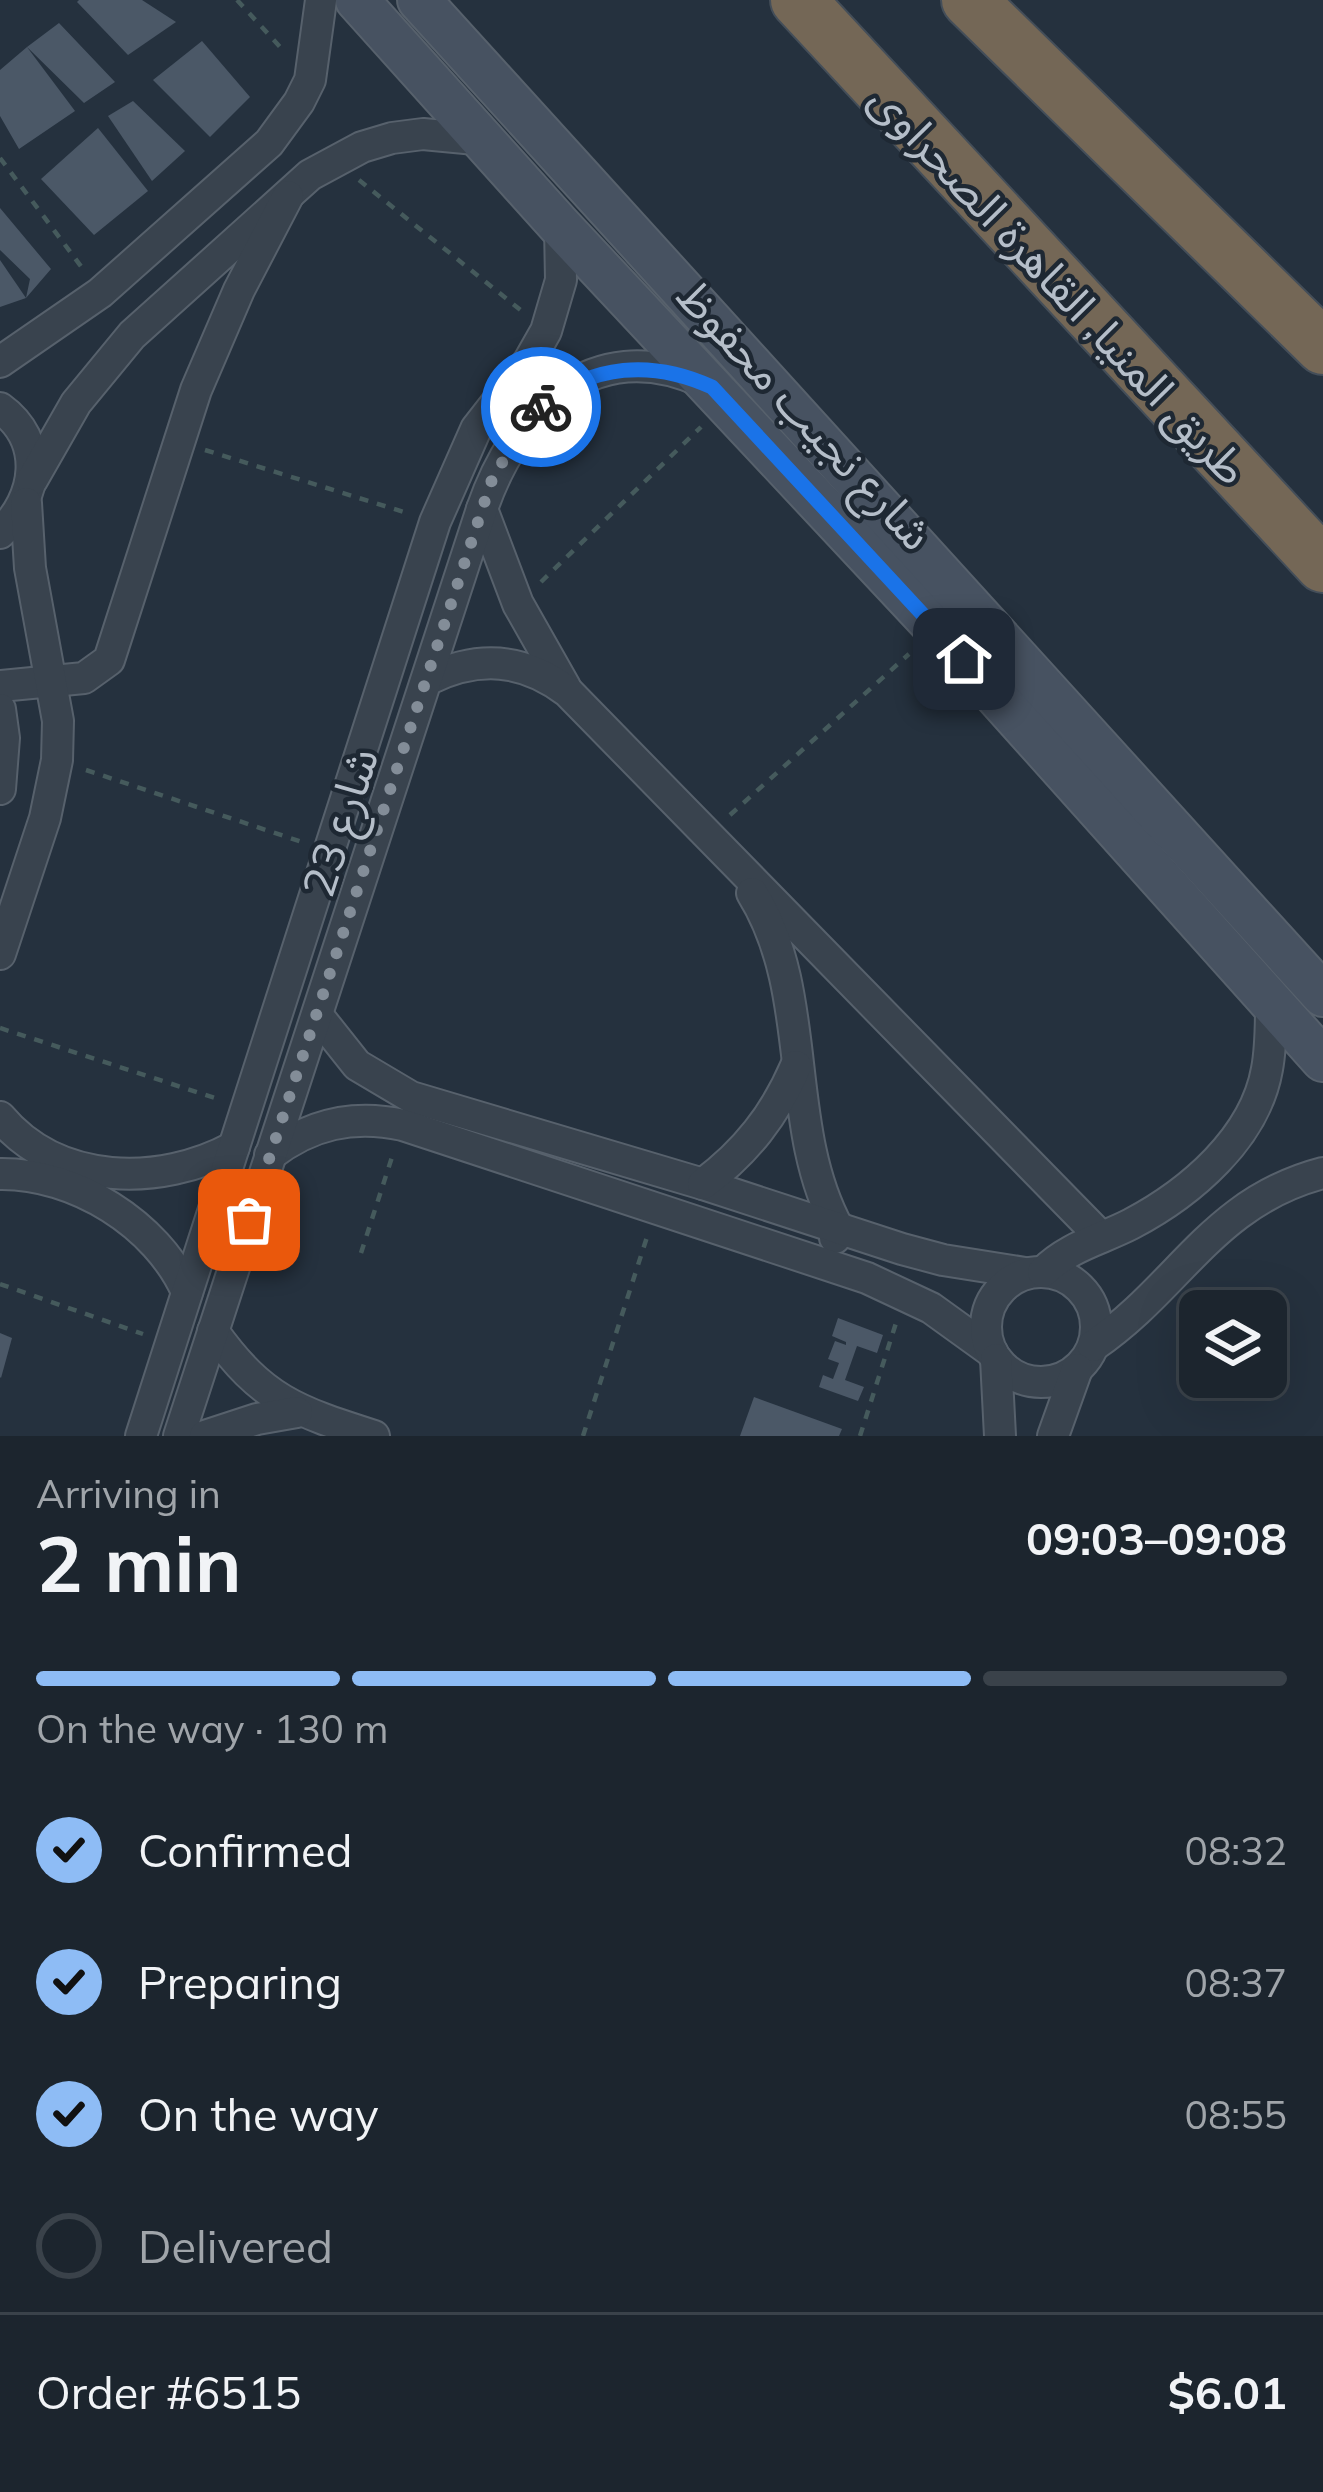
<!DOCTYPE html>
<html lang="en">
<head>
<meta charset="utf-8">
<style>
  body { margin:0; font-family:Mulish,"Noto Sans Arabic",sans-serif; background:#29313a; color:#f1f3f6; height:100vh; display:flex; flex-direction:column; font-size:45px; white-space:nowrap }
  * { box-sizing:border-box; margin:0 }
  p { font-size:39px; color:#a0a5aa }
  .icon { flex:none; width:66px; height:66px; fill:none; stroke:currentColor; stroke-width:2; stroke-linecap:round; stroke-linejoin:round }
  .map { position:relative; height:1436px; overflow:hidden }
  .panel { display:flex; flex-direction:column; background:#1c252e; flex:1 }
  .panel>* { flex:none }
  .fabs { position:absolute; left:1179px; top:1290px; display:grid; gap:24px }
  .fabs a { display:grid; place-items:center; width:108px; height:108px; border-radius:18px; background:#1c252e; box-shadow:0 12px 48px #0002,0 0 0 3px #3a424a; font-size:60px }
  .pin { position:absolute; display:grid; place-items:center; width:102px; height:102px; color:#fff; margin:-51px; border-radius:24px; box-shadow:0 6px 18px #0006 }
  .courier { position:absolute; display:grid; place-items:center; width:120px; height:120px; margin:-60px; border:9px solid #1a73e8; border-radius:50%; background:#fff; color:#222; box-shadow:0 3px 15px #0007 }
  .overview em { font-style:normal; font-weight:700 }
  .overview div { display:flex; flex-direction:column-reverse }
  .overview { display:flex; align-items:center; justify-content:space-between; height:204px; padding:0 36px }
  h1 { font-size:78px; font-weight:700; line-height:90px }
  .bar { display:grid; grid-template-columns:repeat(4,1fr); gap:18px 12px; align-content:center; height:144px; padding:0 36px }
  .bar i { height:15px; border-radius:9px; background:#3a424a }
  .bar .selected { background:#8ebcf5 }
  .bar p { grid-column:span 4 }
  .line { display:flex; align-items:center; gap:30px; padding:0 36px; border-top:3px solid #3a424a }
  .line div { flex:1 }
  ol { padding:0 36px; list-style:none }
  li { display:flex; align-items:center; gap:36px; height:132px }
  li p { margin-inline-start:auto }
  li .icon { padding:12px; border-radius:50%; background:#8ebcf5; color:#111; stroke-width:4 }
  li:last-child { color:#a0a5aa }
  li i { width:66px; height:66px; border:6px solid #3a424a; border-radius:50% }
  .map>svg:first-child { display:block }
  .building { fill:#4b5867 }
  .lines { fill:none; stroke-linecap:round; stroke-linejoin:round }
  .street-casing { stroke:#57616c; stroke-width:34 }
  .secondary-casing { stroke:#57616c; stroke-width:46 }
  .highway-casing { stroke:#444e59; stroke-width:58 }
  .path { stroke:#455a5c; stroke-width:4.5; stroke-dasharray:9 9; stroke-linecap:butt }
  .street { stroke:#39434e; stroke-width:30 }
  .secondary { stroke:#475261; stroke-width:42 }
  .highway { stroke:#746756; stroke-width:54 }
  .done { stroke:#838d98; stroke-width:12; stroke-dasharray:0 21.6 }
  .route { stroke:#1a73e8; stroke-width:15 }
  .labels { text-anchor:middle; dominant-baseline:central; stroke-width:9; stroke-linejoin:round; paint-order:stroke }
  .street-label { font-size:45px; fill:#b5bec9; stroke:#1e2833 }
</style>
</head>
<body>
<div class="map">
<svg width="1323" height="1436" viewBox="0 0 1323 1436">
  <rect width="100%" height="100%" fill="#25313e"/>
  <g class="building">
    <polygon points="79,0 142,0 176,22 128,55 77,2"/>
    <polygon points="59,23 115,82 84,103 27,47 75,111 19,149 0,116 0,70 27,47"/>
    <polygon points="202,41 250,97 210,137 153,80"/>
    <polygon points="133,101 185,151 152,181 108,116"/>
    <polygon points="98,128 148,191 94,235 41,179"/>
    <polygon points="0,208 51,269 26,298 30,279 0,250"/>
    <polygon points="0,260 26,298 0,307"/>
    <polygon points="838,1318 883,1335 877,1353 857,1346 845,1380 864,1387 858,1401 819,1387 823,1375 833,1379 839,1363 828,1359 835,1341 846,1345 846,1342 832,1336"/>
    <polygon points="0,1333 12,1338 1,1378 0,1377"/>
    <polygon points="754,1397 842,1429 839,1436 740,1436"/>
  </g>
  <g class="lines">
    <g class="street-casing">
      <g id="street">
        <polyline points="0,362 100,293 269,143 299,102 310,80 321,0"/>
        <path d="M0,408C46,441 38,498 0,533"/>
        <polyline points="32,480 76,403 132,335 310,175 362,147 392,138 423,134 486,140"/>
        <polyline points="482,509 518,604 565,687"/>
        <path d="M429,679C478,655 524,658 568,692L1101,1237"/>
        <polyline points="0,686 84,678 109,660 196,390 239,290 288,196"/>
        <polyline points="0,709 4,738 0,789"/>
        <path d="M752,893C815,994 782,1125 838,1228L835,1238"/>
        <polyline points="0,954 45,818 57,760 58,721 30,568 26,503"/>
        <polyline points="318,1016 357,1065 411,1097 703,1184 902,1249 943,1260 1025,1273"/>
        <path d="M0,1117C58,1186 160,1187 234,1147"/>
        <path d="M270,1155C310,1124 353,1114 403,1125L867,1278L931,1308L992,1352"/>
        <path d="M0,1174C75,1173 157,1224 187,1292"/>
        <path d="M703,1184C746,1152 775,1115 796,1066"/>
        <circle cx="1041" cy="1327" r="55"/>
        <path d="M1043,1272C1069,1246 1100,1240 1131,1224C1190,1193 1255,1138 1267,1069C1271,1048 1271,1026 1271,1005"/>
        <path d="M213,1331C262,1400 296,1411 374,1436"/>
        <path d="M1093,1346C1180,1287 1212,1202 1323,1173"/>
        <polyline points="996,1359 1000,1436"/>
        <polyline points="141,1436 435,522 476,429 529,361 546,331 561,280 560,226"/>
        <path d="M179,1436L482,509C515,413 591,332 701,381"/>
        <polyline points="205,1436 257,1419 297,1412"/>
        <polyline points="1053,1436 1077,1369"/>
      </g>
    </g>
    <g class="secondary-casing">
      <g id="secondary">
        <polyline points="357,0 560,226 937,629 1323,1060"/>
        <polyline points="419,0 1323,995"/>
      </g>
    </g>
    <g class="highway-casing">
      <g id="highway">
        <polyline points="798,0 1323,565"/>
        <polyline points="969,0 1323,347"/>
      </g>
    </g>
    <g class="path">
      <polyline points="237,0 282,49"/>
      <polyline points="0,158 83,269"/>
      <polyline points="359,180 523,312"/>
      <polyline points="205,450 407,513"/>
      <polyline points="541,582 701,427"/>
      <polyline points="86,770 302,842"/>
      <polyline points="730,815 909,654"/>
      <polyline points="0,1028 218,1099"/>
      <polyline points="361,1253 393,1154"/>
      <polyline points="0,1284 143,1334"/>
      <polyline points="583,1436 647,1237"/>
      <polyline points="860,1436 896,1323"/>
    </g>
    <use href="#street" class="street"/>
    <use href="#secondary" class="secondary"/>
    <use href="#highway" class="highway"/>
  </g>
  <g class="lines">
    <polyline class="done" points="249,1220 491,482 520,431 541,407"/>
    <path class="route" d="M541,407C592,363 653,360 712,387L964,659"/>
  </g>
  <g class="labels">
    <g class="street-label">
      <text transform="translate(1060 283) rotate(47)">طريق المنيا, القاهرة الصحراوى</text>
      <text transform="translate(806 414) rotate(47)">شارع نجيب محفوظ</text>
      <text transform="translate(339 822) rotate(-72)">شارع 23</text>
    </g>
  </g>
</svg>
<div class="fabs">
<a><svg class="icon" aria-label="layers" viewBox="0 0 24 24"><path d="M12 4l9 5-9 5-9-5zM3 14l9 5 9-5"/></svg></a>
</div>
<div class="pin" style="left:249px;top:1220px;background:#ea580c"><svg class="icon" aria-label="bag" viewBox="0 0 24 24"><path d="M5 8h14l-1 12H6zM9 8a3 3 0 0 1 6 0"/></svg></div>
<div class="pin" style="left:964px;top:659px;background:#1f2937"><svg class="icon" aria-label="home" viewBox="0 0 24 24"><path d="M3 11l9-7 9 7M6 9v11h12V9"/></svg></div>
<div class="courier" style="left:541px;top:407px"><svg class="icon" aria-label="bike" viewBox="0 0 24 24"><circle cx="6" cy="16" r="4"/><circle cx="18" cy="16" r="4"/><path d="M6 16l4-8h5l3 8M10 8l3 8H6M13 5h3"/></svg></div>
</div>
<section class="panel">
<div class="overview"><div><h1>2 min</h1><p>Arriving in</p></div><em>09:03–09:08</em></div>
<div class="bar"><i class="selected"></i><i class="selected"></i><i class="selected"></i><i></i><p>On the way · 130 m</p></div>
<ol>
<li><svg class="icon" aria-label="check" viewBox="0 0 24 24"><path d="M5 12l5 5 9-10"/></svg>Confirmed<p>08:32</p></li>
<li><svg class="icon" aria-label="check" viewBox="0 0 24 24"><path d="M5 12l5 5 9-10"/></svg>Preparing<p>08:37</p></li>
<li><svg class="icon" aria-label="check" viewBox="0 0 24 24"><path d="M5 12l5 5 9-10"/></svg>On the way<p>08:55</p></li>
<li><i></i>Delivered</li>
</ol>
<div class="line" style="height:156px"><div>Order #6515</div><b>$6.01</b></div>
</section>
</body>
</html>
